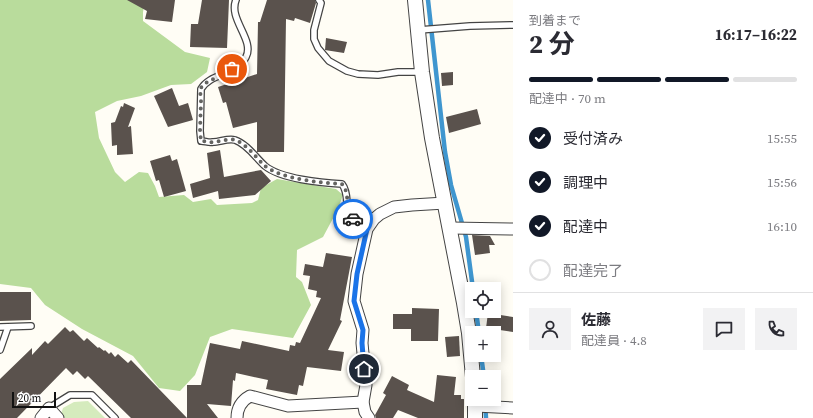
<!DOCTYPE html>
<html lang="ja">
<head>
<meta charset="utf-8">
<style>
  body { margin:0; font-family:"Source Serif 4","Noto Sans JP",serif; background:#f2f2f3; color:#2b2b33; height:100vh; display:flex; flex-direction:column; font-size:15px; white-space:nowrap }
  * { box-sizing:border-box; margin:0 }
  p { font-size:13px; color:#7c7c81 }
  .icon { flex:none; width:22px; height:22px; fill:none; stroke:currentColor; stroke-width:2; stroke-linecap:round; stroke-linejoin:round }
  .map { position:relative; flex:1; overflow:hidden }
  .panel { display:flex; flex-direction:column; background:#fff; width:300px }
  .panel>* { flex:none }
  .fabs { position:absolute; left:465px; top:282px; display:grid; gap:8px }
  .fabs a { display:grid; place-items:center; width:36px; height:36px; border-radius:0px; background:#fff; box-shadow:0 2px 10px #0003; font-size:20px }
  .scale { position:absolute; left:12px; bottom:10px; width:44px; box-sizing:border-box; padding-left:4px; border:2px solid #111; border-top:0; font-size:11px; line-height:14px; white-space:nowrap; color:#111; -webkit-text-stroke:3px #fff; paint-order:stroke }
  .pin { position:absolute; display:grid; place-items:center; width:34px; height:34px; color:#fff; margin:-17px; border:2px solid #fff; border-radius:50%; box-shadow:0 1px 4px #0007 }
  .courier { position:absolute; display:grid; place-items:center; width:40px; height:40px; margin:-20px; border:3px solid #1a73e8; border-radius:50%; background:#fff; color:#222; box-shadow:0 1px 5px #0007 }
  .overview em { font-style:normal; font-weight:700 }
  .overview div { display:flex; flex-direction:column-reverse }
  .overview { display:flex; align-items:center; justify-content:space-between; height:68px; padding:0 16px }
  h1 { font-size:26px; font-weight:700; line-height:30px }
  .bar { display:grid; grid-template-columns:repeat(4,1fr); gap:6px 4px; align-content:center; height:48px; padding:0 16px }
  .bar i { height:5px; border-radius:3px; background:#e1e1e2 }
  .bar .selected { background:#111827 }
  .bar p { grid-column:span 4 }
  .line { display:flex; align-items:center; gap:10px; padding:0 16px; border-top:1px solid #e1e1e2 }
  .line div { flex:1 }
  .round { display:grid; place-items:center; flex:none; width:42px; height:42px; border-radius:0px; background:#f2f2f3 }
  ol { padding:0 16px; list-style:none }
  li { display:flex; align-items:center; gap:12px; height:44px }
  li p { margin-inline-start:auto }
  li .icon { padding:4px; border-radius:50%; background:#111827; color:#fff; stroke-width:4 }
  li:last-child { color:#7c7c81 }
  li i { width:22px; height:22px; border:2px solid #e1e1e2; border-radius:50% }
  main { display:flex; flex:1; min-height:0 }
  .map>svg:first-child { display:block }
  .green { fill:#d5ebbd }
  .forest { fill:#b9dc9c }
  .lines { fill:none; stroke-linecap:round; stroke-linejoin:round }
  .stream { stroke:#3f96cf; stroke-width:4.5 }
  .building { fill:#5a524d }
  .service-casing { stroke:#444; stroke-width:8 }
  .minor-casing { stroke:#444; stroke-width:13 }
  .tertiary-casing { stroke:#444; stroke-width:16 }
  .service { stroke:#fff; stroke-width:5.5 }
  .minor { stroke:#fff; stroke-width:11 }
  .tertiary { stroke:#fff; stroke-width:14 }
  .done { stroke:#646461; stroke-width:4; stroke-dasharray:0 7.2 }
  .route { stroke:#1a73e8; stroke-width:5 }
</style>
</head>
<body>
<main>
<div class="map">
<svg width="513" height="418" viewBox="0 0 513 418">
  <rect width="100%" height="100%" fill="#fffdf5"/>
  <polygon class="green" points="88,401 105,418 65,418 61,414 63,408 74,402"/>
  <polygon class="forest" points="0,0 145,0 143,12 143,21 185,52 210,58 207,72 191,84 171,85 141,96 117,101 95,112 99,138 115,172 125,182 139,172 148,173 155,186 159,197 184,195 193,202 211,199 217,205 252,203 258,200 261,188 277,179 336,189 343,195 338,209 323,237 297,250 296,277 302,282 311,305 293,338 232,329 210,337 195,375 180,391 159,388 133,356 82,329 45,305 31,288 0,284"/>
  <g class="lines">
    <g class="stream">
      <polyline points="428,0 445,152 451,185 466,237 473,289"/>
      <polyline points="476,311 479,333"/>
      <polyline points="481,355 484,377"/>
      <polyline points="485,399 486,418"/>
    </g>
  </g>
  <g class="building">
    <polygon points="127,0 175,0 172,22 145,19 147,11"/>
    <polygon points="202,0 229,0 227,48 190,47 191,24 198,24"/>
    <polygon points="267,0 315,0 316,3 310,23 295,18 294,21 286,19 284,152 257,152 257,122 233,128 226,102 223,103 218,87 257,74 258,22 260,22"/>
    <polygon points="326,38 347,42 344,53 325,50"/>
    <polygon points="453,72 453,85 442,86 441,73"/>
    <polygon points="172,88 179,106 188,103 193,120 168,127 154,96"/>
    <polygon points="124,103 135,108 128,127 131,126 133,154 117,155 117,145 112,146 111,123 115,122 121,106 123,107"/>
    <polygon points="477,109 481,124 449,133 446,117"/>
    <polygon points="220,150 224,177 261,170 271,181 255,195 219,199 218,191 193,198 190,184 210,178 207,153"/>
    <polygon points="170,155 172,161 177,159 186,191 164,197 159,180 156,181 150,161"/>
    <polygon points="472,235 490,236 495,245 489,245 490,253 475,255"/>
    <polygon points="326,253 352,257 340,320 342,321 328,350 344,352 341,371 307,367 303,386 299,385 297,395 266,389 268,380 236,373 235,381 233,380 231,406 207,404 218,418 131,418 88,376 85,379 77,371 73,375 66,368 17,418 0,418 0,379 32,348 32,355 45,341 48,344 65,327 70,332 73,330 84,341 87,338 98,348 99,347 104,351 105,350 109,354 111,352 115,357 118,354 128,363 131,360 187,418 187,385 201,385 210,343 240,349 242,341 289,351 290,345 295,346 296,342 300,343 321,298 316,297 317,291 308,289 310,276 303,275 305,264 323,267"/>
    <polygon points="0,292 31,292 31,320 0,321"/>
    <polygon points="412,308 439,309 438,341 411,341 411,329 393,329 393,314 412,314"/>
    <polygon points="488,313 513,317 513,332 486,328"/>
    <polygon points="459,336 460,356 447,357 445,337"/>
    <polygon points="437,375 456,377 454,395 461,395 461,399 464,399 464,418 418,418 398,410 393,418 376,418 375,415 386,395 383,393 392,376 409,385 407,390 434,402"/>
  </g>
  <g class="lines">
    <g class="service-casing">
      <g id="service">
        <path d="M236,0C228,19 255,40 246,57C237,75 210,73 201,89L200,131L201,141C205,141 209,143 213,142C220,142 228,138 235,140C247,144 256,158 265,166C281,179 322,183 342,184C350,194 344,208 351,217C355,222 361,226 367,229"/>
        <polyline points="319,0 321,3 314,30 314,39 318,48 329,61 347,71 358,74 378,75 398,72 422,72"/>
        <polyline points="419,30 470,26 513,25"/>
        <polyline points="0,327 31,326"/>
        <polyline points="0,350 8,327"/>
        <polyline points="49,408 70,395 92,395 115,418"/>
      </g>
    </g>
    <g class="minor-casing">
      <g id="minor">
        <polyline points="451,228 513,229"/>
        <polyline points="476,406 513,408"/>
        <polyline points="41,418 49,408 58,418"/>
        <path d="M237,418C237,408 241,401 250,396L288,406L363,402"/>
        <polyline points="369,418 365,412 363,402 366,385 362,343 363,330 354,301 357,274 367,229 374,219 380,214 394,207 412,205 445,203"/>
      </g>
    </g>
    <g class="tertiary-casing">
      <g id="tertiary">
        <polyline points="415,0 422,72 432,138 464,303 469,333 473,377"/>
        <polyline points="475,399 475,418"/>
      </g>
    </g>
    <use href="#service" class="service"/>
    <use href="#minor" class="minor"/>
    <use href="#tertiary" class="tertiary"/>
  </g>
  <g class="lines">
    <path class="done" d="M232,69L204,84L200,89L201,101L200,131L201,141C205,141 209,143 213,142C220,142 228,138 235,140C247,144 256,158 265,166C281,179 322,183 342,184C351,194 344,210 353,219"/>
    <polyline class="route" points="353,219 367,229 357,274 354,301 363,330 362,343 364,369"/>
  </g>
</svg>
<div class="fabs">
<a><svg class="icon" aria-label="locate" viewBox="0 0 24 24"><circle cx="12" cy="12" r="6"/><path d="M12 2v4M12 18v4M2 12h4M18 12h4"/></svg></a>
<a>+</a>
<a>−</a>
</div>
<div class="scale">20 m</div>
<div class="pin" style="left:232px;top:69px;background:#ea580c"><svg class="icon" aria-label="bag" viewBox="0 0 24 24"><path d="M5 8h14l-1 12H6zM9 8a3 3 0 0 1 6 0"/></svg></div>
<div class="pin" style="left:364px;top:369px;background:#1f2937"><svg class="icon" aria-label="home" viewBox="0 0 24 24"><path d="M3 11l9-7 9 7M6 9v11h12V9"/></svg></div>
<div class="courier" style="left:353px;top:219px"><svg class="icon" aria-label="car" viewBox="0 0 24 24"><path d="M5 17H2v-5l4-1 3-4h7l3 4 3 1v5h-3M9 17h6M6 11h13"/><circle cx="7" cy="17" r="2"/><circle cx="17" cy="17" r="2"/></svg></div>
</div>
<section class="panel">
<div class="overview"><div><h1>2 分</h1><p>到着まで</p></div><em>16:17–16:22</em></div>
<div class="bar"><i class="selected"></i><i class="selected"></i><i class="selected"></i><i></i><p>配達中 · 70 m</p></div>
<ol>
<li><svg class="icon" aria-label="check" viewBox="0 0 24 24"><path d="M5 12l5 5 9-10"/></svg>受付済み<p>15:55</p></li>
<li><svg class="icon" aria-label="check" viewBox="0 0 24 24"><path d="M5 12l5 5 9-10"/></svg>調理中<p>15:56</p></li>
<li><svg class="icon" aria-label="check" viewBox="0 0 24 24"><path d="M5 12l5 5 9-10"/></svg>配達中<p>16:10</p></li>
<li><i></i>配達完了</li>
</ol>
<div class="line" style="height:72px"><a class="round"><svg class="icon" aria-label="person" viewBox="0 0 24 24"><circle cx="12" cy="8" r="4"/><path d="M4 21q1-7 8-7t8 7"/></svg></a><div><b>佐藤</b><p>配達員 · 4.8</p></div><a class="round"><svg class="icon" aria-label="chat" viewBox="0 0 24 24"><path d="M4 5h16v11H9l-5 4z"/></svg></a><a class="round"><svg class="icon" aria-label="phone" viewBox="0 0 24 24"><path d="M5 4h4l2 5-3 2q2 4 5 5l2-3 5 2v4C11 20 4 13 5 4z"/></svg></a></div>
</section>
</main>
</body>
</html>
